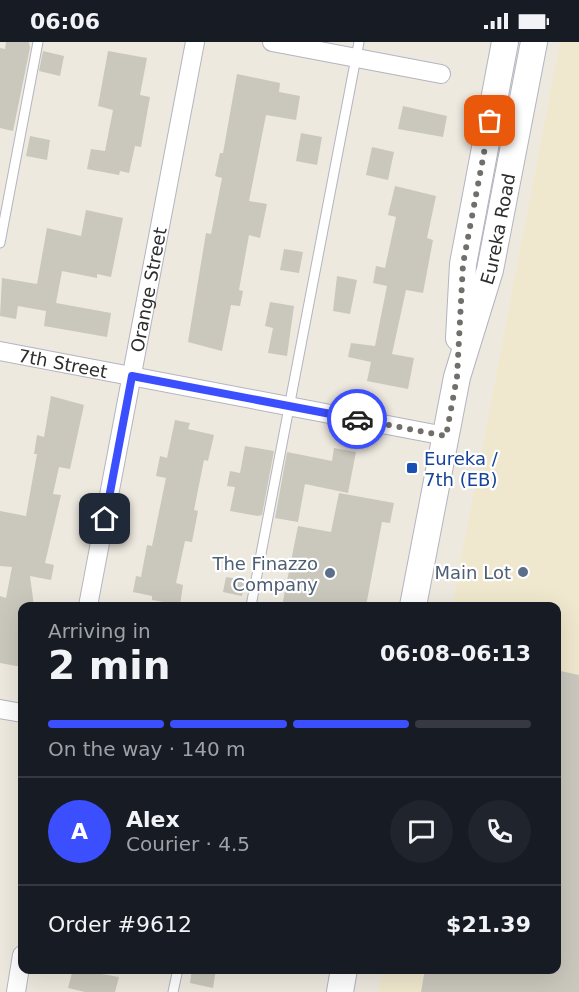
<!DOCTYPE html>
<html lang="en">
<head>
<meta charset="utf-8">
<style>
  body { margin:0; font-family:"DejaVu Sans",sans-serif; background:#20242c; color:#f1f3f6; height:100vh; display:flex; flex-direction:column; font-size:22px; white-space:nowrap }
  * { box-sizing:border-box; margin:0 }
  p { font-size:20px; color:#9ea1a6 }
  .icon { flex:none; width:33px; height:33px; fill:none; stroke:currentColor; stroke-width:2; stroke-linecap:round; stroke-linejoin:round }
  .map { position:relative; flex:1; overflow:hidden }
  .panel { position:absolute; left:18px; top:560px; width:543px; height:372px; display:flex; flex-direction:column; background:#171b24; border-radius:12px; box-shadow:0 6px 24px #0002 }
  .panel>* { flex:none }
  .pin { position:absolute; display:grid; place-items:center; width:51px; height:51px; color:#fff; margin:-26px; border-radius:12px; box-shadow:0 3px 9px #0006 }
  .courier { position:absolute; display:grid; place-items:center; width:60px; height:60px; margin:-30px; border:4px solid #3b4fff; border-radius:50%; background:#fff; color:#222; box-shadow:0 2px 8px #0007 }
  .head em { font-style:normal; font-weight:800 }
  .head div { display:flex; flex-direction:column-reverse }
  .head { display:flex; align-items:center; justify-content:space-between; height:102px; padding:0 30px }
  h1 { font-size:39px; font-weight:800; line-height:45px }
  .bar { display:grid; grid-template-columns:repeat(4,1fr); gap:9px 6px; align-content:center; height:72px; padding:0 30px }
  .bar i { height:8px; border-radius:4px; background:#363941 }
  .bar .on { background:#3b4fff }
  .bar p { grid-column:span 4 }
  .line { display:flex; align-items:center; gap:15px; padding:0 30px; border-top:2px solid #363941 }
  .line div { flex:1 }
  .round { display:grid; place-items:center; flex:none; width:63px; height:63px; border-radius:32px; background:#20242c }
  .status { display:flex; justify-content:space-between; align-items:center; height:42px; padding:0 30px; background:#171b24; direction:ltr }
  .status svg { height:16px; fill:currentColor }
  .map>svg:first-child { display:block }
  .education { fill:#f0e8ce }
  .building { fill:#cac7bd }
  .lines { fill:none; stroke-linecap:round; stroke-linejoin:round }
  .lane-casing { stroke:#b3b4c0; stroke-width:11 }
  .street-casing { stroke:#b3b4c0; stroke-width:20 }
  .secondary-casing { stroke:#b3b4c0; stroke-width:28 }
  .lane { stroke:#fff; stroke-width:9 }
  .street { stroke:#fff; stroke-width:18 }
  .secondary { stroke:#fff; stroke-width:26 }
  .done { stroke:#716f6b; stroke-width:6; stroke-dasharray:0 10.8 }
  .route { stroke:#3b4fff; stroke-width:8 }
  .transit-dot { fill:#1a4fb4; stroke:#fff; stroke-width:2 }
  .service-dot { fill:#5c6f8a; stroke:#fff; stroke-width:2 }
  .labels { text-anchor:middle; dominant-baseline:central; stroke-width:4.5; stroke-linejoin:round; paint-order:stroke }
  .street-label { font-size:18px; fill:#2d2d2d; stroke:#fff }
  .transit-label { font-size:18px; fill:#164399; stroke:#fff; text-anchor:start }
  .service-label { font-size:18px; fill:#4e5e75; stroke:#fff; text-anchor:end }
</style>
</head>
<body>
<div class="status"><b>06:06</b><svg viewBox="0 0 49 12"><path d="M0 12V9h3v3zM5 12V6h3v6zM10 12V3h3v9zM15 12V0h3v12zM26 1h20v11H26zM47 4h2v5h-2z"/></svg></div>
<div class="map">
<svg width="579" height="950" viewBox="0 0 579 950">
  <rect width="100%" height="100%" fill="#eee9df"/>
  <polygon class="education" points="560,0 579,0 579,950 378,950 383,927 556,927 556,564 452,564"/>
  <g class="building">
    <polygon points="6,0 29,0 30,6 13,89 0,86 0,6 5,7"/>
    <polygon points="43,9 64,14 60,34 39,29"/>
    <polygon points="108,9 147,16 140,53 150,55 141,105 135,104 129,131 120,129 119,133 87,127 91,107 105,109 113,68 98,64"/>
    <polygon points="237,32 280,41 279,50 300,54 296,78 266,73 249,159 267,162 260,196 249,193 239,248 243,249 240,264 231,263 222,309 188,300 206,191 211,192 222,136 215,134 220,111 223,111"/>
    <polygon points="403,64 447,74 443,95 398,87"/>
    <polygon points="301,91 322,95 317,123 296,119"/>
    <polygon points="30,94 50,98 47,118 26,114"/>
    <polygon points="372,105 394,110 388,138 366,133"/>
    <polygon points="395,144 436,154 427,196 433,198 423,251 406,248 392,312 414,316 408,347 367,339 371,320 348,315 351,301 375,304 387,244 373,241 376,224 385,226 396,175 388,173"/>
    <polygon points="86,168 123,176 111,235 97,232 97,236 62,229 56,261 111,271 107,295 44,284 46,269 18,264 16,277 0,274 2,236 37,242 47,186 81,194"/>
    <polygon points="284,207 303,210 299,231 280,228"/>
    <polygon points="337,234 357,238 350,272 333,269"/>
    <polygon points="270,260 294,264 287,314 268,311 273,286 265,284"/>
    <polygon points="51,354 84,363 70,427 59,425 53,452 61,453 45,521 54,523 51,538 30,534 34,564 22,564 22,625 0,621 0,554 6,556 12,525 0,524 0,469 26,474 37,412 34,412 37,393 44,395"/>
    <polygon points="175,378 190,381 188,387 214,393 208,419 204,418 194,468 198,469 192,500 185,499 176,541 183,543 180,563 152,558 152,554 133,550 136,534 141,535 147,503 152,504 166,436 156,434 160,414 167,416"/>
    <polygon points="245,404 274,409 262,473 258,474 230,469 235,445 227,444 230,429 240,431"/>
    <polygon points="334,406 356,410 348,451 305,442 298,480 275,476 287,410 332,419"/>
    <polygon points="339,451 394,461 390,481 382,480 366,564 282,564 298,484 331,490"/>
    <polygon points="226,535 245,538 242,554 223,550"/>
    <polygon points="556,628 579,633 579,950 421,950 425,927 556,927"/>
    <polygon points="73,927 119,935 115,950 85,950 68,946"/>
    <polygon points="192,927 216,927 213,946 190,941"/>
  </g>
  <g class="lines">
    <g class="lane-casing">
      <g id="lane">
        <polyline points="0,201 38,0"/>
        <polyline points="251,564 359,0"/>
        <polyline points="173,950 178,927"/>
      </g>
    </g>
    <g class="street-casing">
      <g id="street">
        <polyline points="272,0 441,32"/>
        <path id="s1" d="M0,309L445,394"/>
        <path id="s2" d="M88,564L195,0"/>
        <polyline points="0,667 22,671"/>
        <polyline points="16,950 22,913"/>
      </g>
    </g>
    <g class="secondary-casing">
      <g id="secondary">
        <polyline points="459,296 463,222 505,0"/>
        <path id="s3" d="M413,564L457,335L490,228L534,0"/>
        <polyline points="340,950 344,927"/>
      </g>
    </g>
    <use href="#lane" class="lane"/>
    <use href="#street" class="street"/>
    <use href="#secondary" class="secondary"/>
  </g>
  <g class="lines">
    <polyline class="done" points="357,377 446,394 457,335 463,222 490,79"/>
    <polyline class="route" points="105,477 132,334 357,377"/>
  </g>
  <rect class="transit-dot" x="406" y="420" width="12" height="12" rx="3"/>
  <g class="service-dot">
    <circle cx="523" cy="530" r="6"/>
    <circle cx="330" cy="531" r="6"/>
  </g>
  <g class="labels">
    <g class="street-label">
      <text stroke="none"><textPath href="#s3" startOffset="387">Eureka Road</textPath></text>
      <text stroke="none"><textPath href="#s2" startOffset="322">Orange Street</textPath></text>
      <text stroke="none"><textPath href="#s1" startOffset="64">7th Street</textPath></text>
    </g>
    <g class="transit-label">
      <text x="424" y="416">Eureka /<tspan x="424" dy="21">7th (EB)</tspan></text>
    </g>
    <g class="service-label">
      <text x="318" y="521">The Finazzo<tspan x="318" dy="21">Company</tspan></text>
      <text x="511" y="530">Main Lot</text>
    </g>
  </g>
</svg>
<div class="pin" style="left:490px;top:79px;background:#ea580c"><svg class="icon" aria-label="bag" viewBox="0 0 24 24"><path d="M5 8h14l-1 12H6zM9 8a3 3 0 0 1 6 0"/></svg></div>
<div class="pin" style="left:105px;top:477px;background:#1f2937"><svg class="icon" aria-label="home" viewBox="0 0 24 24"><path d="M3 11l9-7 9 7M6 9v11h12V9"/></svg></div>
<div class="courier" style="left:357px;top:377px"><svg class="icon" aria-label="car" viewBox="0 0 24 24"><path d="M5 17H2v-5l4-1 3-4h7l3 4 3 1v5h-3M9 17h6M6 11h13"/><circle cx="7" cy="17" r="2"/><circle cx="17" cy="17" r="2"/></svg></div>
<section class="panel">
<div class="head"><div><h1>2 min</h1><p>Arriving in</p></div><em>06:08–06:13</em></div>
<div class="bar"><i class="on"></i><i class="on"></i><i class="on"></i><i></i><p>On the way · 140 m</p></div>
<div class="line" style="height:108px"><b class="round" style="background:#3b4fff;color:#fff">A</b><div><b>Alex</b><p>Courier · 4.5</p></div><a class="round"><svg class="icon" aria-label="chat" viewBox="0 0 24 24"><path d="M4 5h16v11H9l-5 4z"/></svg></a><a class="round"><svg class="icon" aria-label="phone" viewBox="0 0 24 24"><path d="M5 4h4l2 5-3 2q2 4 5 5l2-3 5 2v4C11 20 4 13 5 4z"/></svg></a></div>
<div class="line" style="height:78px"><div>Order #9612</div><b>$21.39</b></div>
</section>
</div>
</body>
</html>
